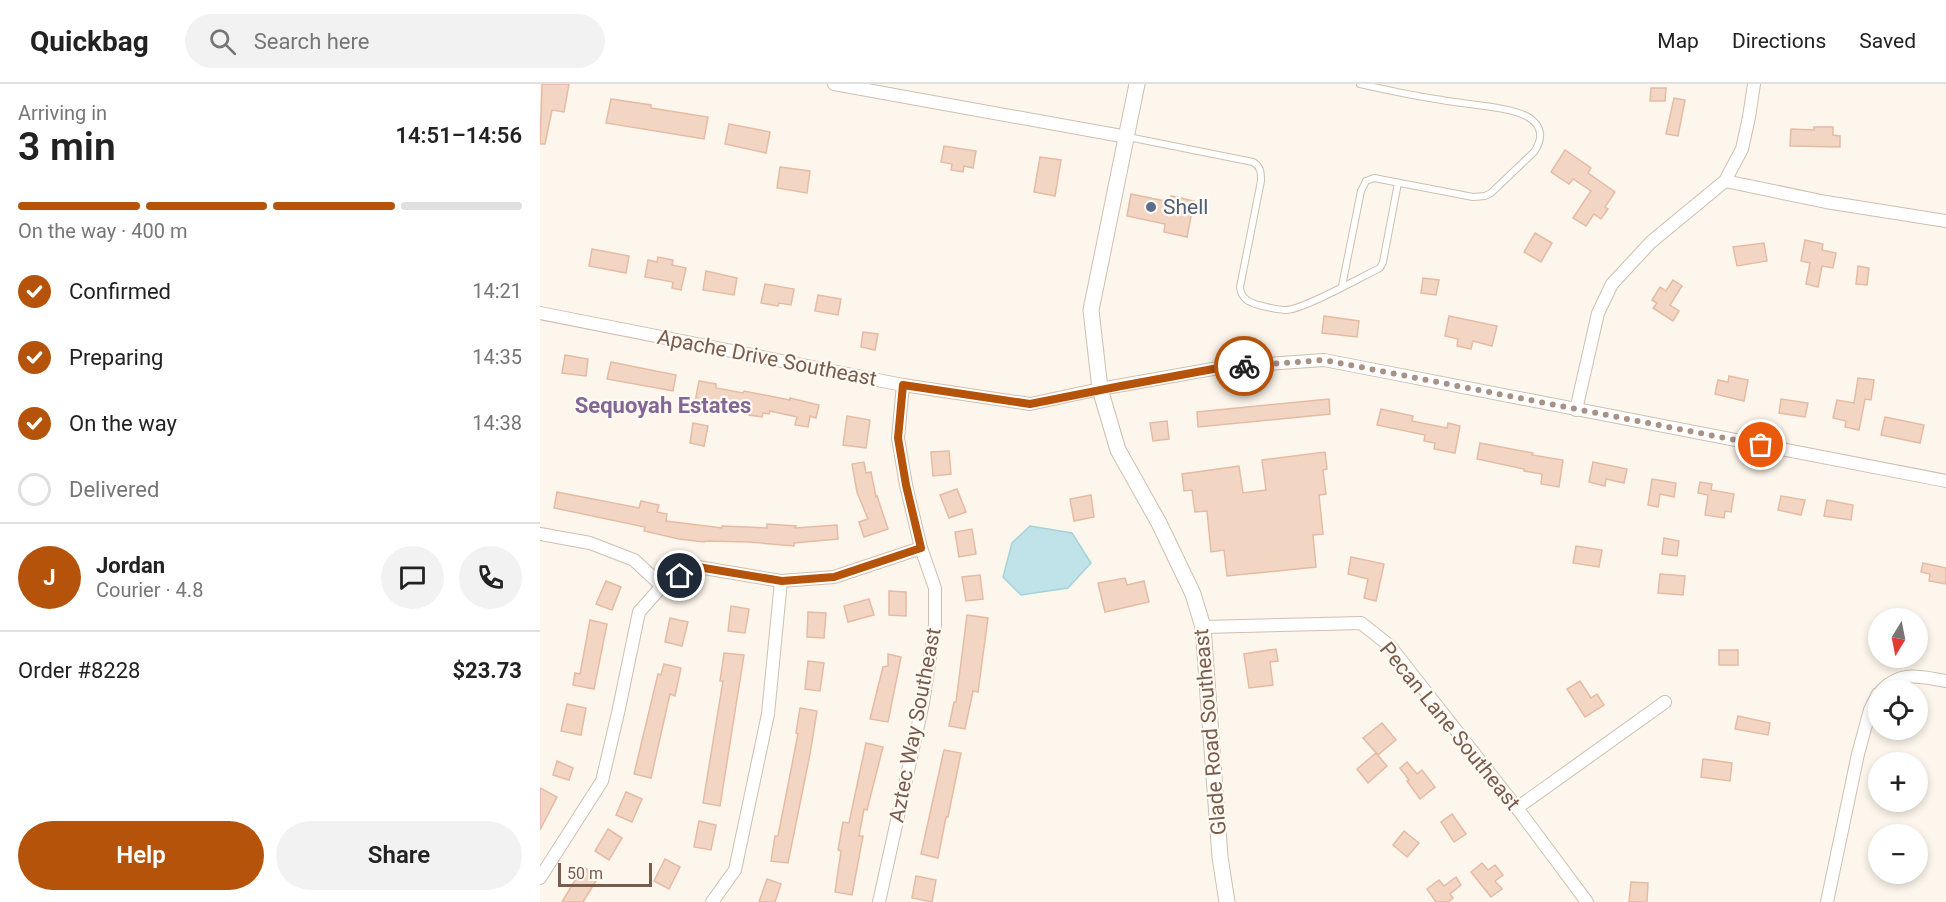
<!DOCTYPE html>
<html lang="en">
<head>
<meta charset="utf-8">
<style>
  body { margin:0; font-family:Roboto,sans-serif; background:#f2f2f2; color:#222; height:100vh; display:flex; flex-direction:column; font-size:22px; white-space:nowrap }
  * { box-sizing:border-box; margin:0 }
  p { font-size:20px; color:#767676 }
  .icon { flex:none; width:33px; height:33px; fill:none; stroke:currentColor; stroke-width:2; stroke-linecap:round; stroke-linejoin:round }
  .map { position:relative; flex:1; overflow:hidden }
  .details { display:flex; flex-direction:column; background:#fff; width:540px }
  .details>* { flex:none }
  .needle { width:39px; rotate:190deg }
  .controls { position:absolute; left:1328px; top:524px; display:grid; gap:12px }
  .controls a { display:grid; place-items:center; width:60px; height:60px; border-radius:50%; background:#fff; box-shadow:0 3px 9px #0003; font-size:30px }
  .scale { position:absolute; left:18px; bottom:15px; width:94px; box-sizing:border-box; padding-left:6px; border:3px solid #7a5c4d; border-top:0; font-size:16px; line-height:21px; white-space:nowrap; color:#7a5c4d; -webkit-text-stroke:4px #fffaf3; paint-order:stroke }
  .pin { position:absolute; display:grid; place-items:center; width:51px; height:51px; color:#fff; margin:-26px; border:3px solid #fff; border-radius:50%; box-shadow:0 2px 6px #0007 }
  .courier { position:absolute; display:grid; place-items:center; width:60px; height:60px; margin:-30px; border:4px solid #b45309; border-radius:50%; background:#fff; color:#222; box-shadow:0 2px 8px #0007 }
  .overview em { font-style:normal; font-weight:600 }
  .overview div { display:flex; flex-direction:column-reverse }
  .overview { display:flex; align-items:center; justify-content:space-between; height:102px; padding:0 18px }
  h1 { font-size:39px; font-weight:600; line-height:45px }
  .bar { display:grid; grid-template-columns:repeat(4,1fr); gap:9px 6px; align-content:center; height:72px; padding:0 18px }
  .bar i { height:8px; border-radius:4px; background:#e0e0e0 }
  .bar .selected { background:#b45309 }
  .bar p { grid-column:span 4 }
  .line { display:flex; align-items:center; gap:15px; padding:0 18px; border-top:2px solid #e0e0e0 }
  .line div { flex:1 }
  .round { display:grid; place-items:center; flex:none; width:63px; height:63px; border-radius:32px; background:#f2f2f2 }
  ol { padding:0 18px; list-style:none }
  li { display:flex; align-items:center; gap:18px; height:66px }
  li p { margin-inline-start:auto }
  li .icon { padding:6px; border-radius:50%; background:#b45309; color:#fff; stroke-width:4 }
  li:last-child { color:#767676 }
  li i { width:33px; height:33px; border:3px solid #e0e0e0; border-radius:50% }
  .primary-button { display:flex; gap:12px; margin-top:auto; padding:12px 18px }
  .primary-button a { flex:1; height:69px; border-radius:36px; background:#b45309; color:#fff; font-size:24px; font-weight:600; line-height:69px; text-align:center }
  .primary-button a+a { background:#f2f2f2; color:#222 }
  header { display:flex; align-items:center; gap:36px; box-sizing:border-box; height:84px; padding:0 30px; background:#fff; border-bottom:2px solid #e0e0e0 }
  header strong { font-size:28px }
  nav { display:flex; gap:33px; margin-inline-start:auto; font-size:21px }
  .search { width:420px; height:54px; background:#f2f2f2; display:flex; align-items:center; gap:15px; box-sizing:border-box; padding:0 21px; border-radius:33px; color:#767676; font-size:22px }
  main { display:flex; flex:1; min-height:0 }
  .map>svg:first-child { display:block }
  .water { fill:#bfe3e8; stroke:#a5d3da; stroke-width:1.5 }
  .building { fill:#f3d5c3; stroke:#e6bba3; stroke-width:1.5 }
  .lines { fill:none; stroke-linecap:round; stroke-linejoin:round }
  .service-casing { stroke:#d1beb0; stroke-width:8 }
  .minor-casing { stroke:#d1beb0; stroke-width:14 }
  .tertiary-casing { stroke:#d1beb0; stroke-width:17 }
  .service { stroke:#fff; stroke-width:6 }
  .minor { stroke:#fff; stroke-width:12 }
  .tertiary { stroke:#fff; stroke-width:15 }
  .done { stroke:#a89285; stroke-width:6; stroke-dasharray:0 10.8 }
  .route { stroke:#b45309; stroke-width:8 }
  .service-dot { fill:#5c6f8a; stroke:#fffaf3; stroke-width:2 }
  .labels { text-anchor:middle; dominant-baseline:central; stroke-width:4.5; stroke-linejoin:round; paint-order:stroke }
  .service-label { font-size:21px; fill:#4e5e75; stroke:#fffaf3; text-anchor:start }
  .street-label { font-size:21px; fill:#7a5c4d; stroke:#fffaf3 }
  .neighbourhood-label { font-size:22px; font-weight:bold; fill:#846695; stroke:#fffaf3 }
</style>
</head>
<body>
<header>
<strong>Quickbag</strong>
<div class="search"><svg class="icon" aria-label="search" viewBox="0 0 24 24"><circle cx="10" cy="10" r="6"/><path d="M15 15l6 6"/></svg>Search here</div>
<nav><a>Map</a><a>Directions</a><a>Saved</a></nav>
</header>
<main>
<section class="details">
<div class="overview"><div><h1>3 min</h1><p>Arriving in</p></div><em>14:51–14:56</em></div>
<div class="bar"><i class="selected"></i><i class="selected"></i><i class="selected"></i><i></i><p>On the way · 400 m</p></div>
<ol>
<li><svg class="icon" aria-label="check" viewBox="0 0 24 24"><path d="M5 12l5 5 9-10"/></svg>Confirmed<p>14:21</p></li>
<li><svg class="icon" aria-label="check" viewBox="0 0 24 24"><path d="M5 12l5 5 9-10"/></svg>Preparing<p>14:35</p></li>
<li><svg class="icon" aria-label="check" viewBox="0 0 24 24"><path d="M5 12l5 5 9-10"/></svg>On the way<p>14:38</p></li>
<li><i></i>Delivered</li>
</ol>
<div class="line" style="height:108px"><b class="round" style="background:#b45309;color:#fff">J</b><div><b>Jordan</b><p>Courier · 4.8</p></div><a class="round"><svg class="icon" aria-label="chat" viewBox="0 0 24 24"><path d="M4 5h16v11H9l-5 4z"/></svg></a><a class="round"><svg class="icon" aria-label="phone" viewBox="0 0 24 24"><path d="M5 4h4l2 5-3 2q2 4 5 5l2-3 5 2v4C11 20 4 13 5 4z"/></svg></a></div>
<div class="line" style="height:78px"><div>Order #8228</div><b>$23.73</b></div>
<div class="primary-button"><a>Help</a><a>Share</a></div>
</section>
<div class="map">
<svg width="1406" height="818" viewBox="0 0 1406 818">
  <rect width="100%" height="100%" fill="#fdf6ec"/>
  <polygon class="water" points="490,442 532,449 551,479 528,504 481,511 463,493 472,459"/>
  <g class="building">
    <polygon points="2,0 29,0 24,28 12,26 5,60 0,60"/>
    <polygon points="1111,4 1126,4 1125,17 1110,17"/>
    <polygon points="1134,14 1145,16 1138,52 1126,50"/>
    <polygon points="71,15 111,21 111,24 168,33 164,55 66,39"/>
    <polygon points="189,40 230,48 226,69 185,60"/>
    <polygon points="1274,43 1293,43 1293,51 1300,52 1300,63 1250,62 1251,45 1274,46"/>
    <polygon points="404,62 436,67 433,84 424,82 423,88 411,86 412,80 401,78"/>
    <polygon points="1025,66 1051,84 1048,89 1075,108 1065,123 1068,125 1061,135 1054,130 1046,142 1033,134 1051,107 1033,95 1029,100 1011,88"/>
    <polygon points="500,73 521,76 515,112 494,108"/>
    <polygon points="240,83 270,87 267,109 237,104"/>
    <polygon points="591,110 630,118 631,112 654,117 647,153 624,148 625,140 587,132"/>
    <polygon points="995,149 1012,159 1001,178 984,168"/>
    <polygon points="1265,156 1283,160 1282,166 1296,169 1293,184 1282,182 1278,203 1266,200 1270,179 1261,177"/>
    <polygon points="1224,159 1227,177 1197,182 1193,163"/>
    <polygon points="52,165 89,172 86,189 49,182"/>
    <polygon points="118,173 133,176 132,181 146,184 141,206 132,204 133,198 105,193 108,176 117,178"/>
    <polygon points="1318,182 1329,184 1327,201 1316,200"/>
    <polygon points="166,187 197,194 194,211 163,206"/>
    <polygon points="883,194 899,196 896,211 881,209"/>
    <polygon points="1133,196 1142,202 1130,221 1139,227 1133,237 1113,224 1117,219 1112,216 1120,203 1126,207"/>
    <polygon points="225,200 254,205 251,221 239,219 238,222 221,219"/>
    <polygon points="278,211 301,215 298,231 275,227"/>
    <polygon points="784,232 819,237 817,253 782,249"/>
    <polygon points="909,232 957,242 952,262 933,257 931,265 917,262 918,255 905,252"/>
    <polygon points="323,248 338,250 335,266 321,263"/>
    <polygon points="25,271 48,275 46,292 22,289"/>
    <polygon points="71,278 136,291 133,307 67,295"/>
    <polygon points="1189,292 1208,296 1204,317 1175,310 1178,296 1188,298"/>
    <polygon points="1318,294 1334,296 1331,316 1325,315 1319,346 1305,343 1306,337 1293,334 1297,316 1314,319"/>
    <polygon points="159,297 176,300 176,304 203,309 204,307 250,316 250,314 279,321 276,334 270,332 268,343 255,341 257,333 230,327 229,330 223,329 222,333 209,331 210,325 183,320 182,326 163,323 163,320 155,318"/>
    <polygon points="789,315 790,330 658,343 657,328"/>
    <polygon points="1241,315 1268,319 1265,333 1239,329"/>
    <polygon points="841,325 873,332 872,337 907,344 908,339 920,342 915,369 894,365 895,359 884,357 885,351 837,341"/>
    <polygon points="307,332 330,336 326,364 303,361"/>
    <polygon points="1345,333 1384,341 1380,359 1341,351"/>
    <polygon points="627,337 629,355 613,357 610,339"/>
    <polygon points="153,339 168,342 164,362 150,359"/>
    <polygon points="940,359 993,369 992,371 1023,376 1019,403 1001,400 1002,390 984,387 984,385 937,375"/>
    <polygon points="409,367 411,390 393,392 391,368"/>
    <polygon points="785,368 787,385 783,386 786,410 779,411 783,450 773,451 776,483 687,492 684,466 671,468 667,427 655,428 652,406 644,407 642,390 699,382 703,409 726,406 722,376"/>
    <polygon points="324,378 326,389 331,388 336,413 337,412 348,445 324,453 319,438 328,435 317,408 312,380"/>
    <polygon points="1053,378 1087,385 1084,399 1066,395 1065,402 1049,398"/>
    <polygon points="1112,395 1136,399 1134,413 1120,410 1118,423 1108,421"/>
    <polygon points="1160,398 1172,400 1171,406 1194,410 1191,428 1185,427 1184,434 1165,431 1168,411 1158,409"/>
    <polygon points="417,405 426,428 409,434 400,411"/>
    <polygon points="17,408 99,424 101,417 119,421 117,428 127,430 126,437 182,444 182,442 227,444 227,440 256,442 255,444 297,441 298,455 254,459 254,462 209,458 165,457 164,458 139,455 104,447 105,443 14,424"/>
    <polygon points="551,411 554,433 534,437 530,415"/>
    <polygon points="1241,412 1265,416 1261,431 1238,426"/>
    <polygon points="1287,416 1313,421 1311,436 1284,432"/>
    <polygon points="432,445 436,470 419,473 415,448"/>
    <polygon points="1124,454 1139,457 1137,472 1122,470"/>
    <polygon points="1036,462 1062,466 1059,483 1033,479"/>
    <polygon points="811,473 844,480 836,517 824,514 828,495 808,490"/>
    <polygon points="1383,479 1406,484 1406,500 1389,497 1390,490 1381,488"/>
    <polygon points="1120,490 1145,492 1143,511 1118,509"/>
    <polygon points="440,491 443,515 426,517 422,493"/>
    <polygon points="585,494 587,501 604,497 609,518 565,528 558,499"/>
    <polygon points="66,497 81,503 72,526 56,520"/>
    <polygon points="349,507 366,508 366,532 349,531"/>
    <polygon points="329,515 334,531 308,538 304,522"/>
    <polygon points="191,522 209,525 205,549 188,547"/>
    <polygon points="268,528 286,529 284,554 267,553"/>
    <polygon points="427,531 448,534 438,608 433,607 425,645 409,642 414,618 416,618"/>
    <polygon points="130,534 148,538 142,562 125,558"/>
    <polygon points="50,536 67,540 54,605 33,601 35,589 40,590"/>
    <polygon points="736,565 738,577 730,578 733,601 709,604 704,570"/>
    <rect x="1179" y="566" width="19" height="15"/>
    <polygon points="184,569 204,571 180,722 163,719 183,597 180,597"/>
    <polygon points="348,570 361,573 348,638 330,635 343,583 348,582"/>
    <polygon points="268,577 284,579 280,607 265,605"/>
    <polygon points="124,580 141,584 135,612 130,610 111,694 94,690 118,590 121,591"/>
    <polygon points="1040,597 1051,614 1057,610 1064,621 1045,633 1027,605"/>
    <polygon points="27,620 46,624 41,651 21,647"/>
    <polygon points="260,624 277,627 270,670 248,779 231,777 235,752 238,752 258,650 256,649"/>
    <polygon points="1198,632 1230,639 1228,651 1195,645"/>
    <polygon points="842,639 856,656 838,671 823,654"/>
    <polygon points="326,659 343,663 327,726 324,725 319,752 323,752 312,811 295,808 301,767 298,766 303,738 309,739"/>
    <polygon points="404,666 421,669 408,733 406,733 398,774 381,770"/>
    <polygon points="836,669 847,682 828,699 817,685"/>
    <polygon points="1163,675 1192,679 1190,697 1161,693"/>
    <polygon points="17,677 33,684 29,696 13,691"/>
    <polygon points="867,678 877,690 882,686 895,703 880,715 867,697 869,696 860,684"/>
    <polygon points="0,704 17,713 0,746"/>
    <polygon points="86,708 102,715 92,738 76,731"/>
    <polygon points="912,730 926,750 914,758 901,738"/>
    <polygon points="159,737 176,741 171,766 154,763"/>
    <polygon points="68,745 82,754 69,776 55,767"/>
    <polygon points="864,747 879,759 867,773 853,761"/>
    <polygon points="125,775 140,783 129,805 114,797"/>
    <polygon points="942,779 948,786 955,781 963,791 955,797 962,805 951,813 931,788"/>
    <polygon points="43,783 59,792 43,818 22,818"/>
    <polygon points="376,792 396,796 392,818 372,814"/>
    <polygon points="916,793 921,801 910,810 913,814 908,818 896,818 887,805 899,796 904,802"/>
    <polygon points="227,795 241,800 235,818 219,818"/>
    <polygon points="1091,798 1108,799 1107,818 1089,818"/>
  </g>
  <g class="lines">
    <g class="service-casing">
      <g id="service">
        <path d="M588,53L713,78C721,83 721,88 721,97L700,203C701,214 708,218 718,221C727,223 737,226 746,226C763,226 821,193 840,184L843,178L858,99"/>
        <path d="M802,202L821,107L826,97L834,94L933,113L945,112L951,109L994,68C1003,55 1003,42 988,33C972,23 923,20 902,16C875,12 847,6 820,0"/>
      </g>
    </g>
    <g class="minor-casing">
      <g id="minor">
        <polyline points="294,0 587,53"/>
        <polyline points="1185,97 1286,118 1406,137"/>
        <polyline points="0,229 363,301 490,320 560,305 684,283 784,276 1406,397"/>
        <polyline points="1036,326 1058,229 1072,200 1111,158 1185,97 1202,65 1209,33 1214,0"/>
        <polyline points="0,450 50,459 94,476 122,502"/>
        <polyline points="663,543 821,539 850,562 977,724 1047,818"/>
        <path d="M1342,606C1362,586 1381,593 1406,597"/>
        <polyline points="977,724 1125,618"/>
        <polyline points="0,794 62,697 78,629 99,528 122,502 158,483 241,497 294,493 381,464 366,401 358,354 363,301"/>
        <polyline points="172,818 195,786 228,630 241,497"/>
        <polyline points="339,818 383,619 395,541 395,504 381,464"/>
        <polyline points="1287,818 1318,670 1330,626 1338,610"/>
      </g>
    </g>
    <g class="tertiary-casing">
      <polyline id="tertiary" points="597,0 551,226 560,305 578,366 619,439 653,510 663,543 680,773 687,818"/>
    </g>
    <use href="#service" class="service"/>
    <use href="#minor" class="minor"/>
    <use href="#tertiary" class="tertiary"/>
  </g>
  <g class="lines">
    <polyline class="done" points="704,282 784,276 1221,361"/>
    <polyline class="route" points="140,492 158,483 242,497 294,493 381,464 366,401 358,354 363,301 490,320 581,302 684,283 704,282"/>
  </g>
  <circle class="service-dot" cx="611" cy="123" r="6"/>
  <g class="labels">
    <g class="service-label">
      <text x="623" y="123">Shell</text>
    </g>
    <g class="street-label">
      <text transform="translate(227 274) rotate(11)">Apache Drive Southeast</text>
      <text transform="translate(375 641) rotate(-79)">Aztec Way Southeast</text>
      <text transform="translate(910 642) rotate(51)">Pecan Lane Southeast</text>
      <text transform="translate(670 648) rotate(-95)">Glade Road Southeast</text>
    </g>
    <g class="neighbourhood-label">
      <text x="123" y="321">Sequoyah Estates</text>
    </g>
  </g>
</svg>
<div class="controls">
<a><svg class="needle" viewBox="-14 -14 28 28"><path d="M0-13l5 13h-10z" fill="#e53935"/><path d="M0 13l5-13h-10z" fill="#767676"/></svg></a>
<a><svg class="icon" aria-label="locate" viewBox="0 0 24 24"><circle cx="12" cy="12" r="6"/><path d="M12 2v4M12 18v4M2 12h4M18 12h4"/></svg></a>
<a>+</a>
<a>−</a>
</div>
<div class="scale">50 m</div>
<div class="pin" style="left:1221px;top:361px;background:#ea580c"><svg class="icon" aria-label="bag" viewBox="0 0 24 24"><path d="M5 8h14l-1 12H6zM9 8a3 3 0 0 1 6 0"/></svg></div>
<div class="pin" style="left:140px;top:492px;background:#1f2937"><svg class="icon" aria-label="home" viewBox="0 0 24 24"><path d="M3 11l9-7 9 7M6 9v11h12V9"/></svg></div>
<div class="courier" style="left:704px;top:282px"><svg class="icon" aria-label="bike" viewBox="0 0 24 24"><circle cx="6" cy="16" r="4"/><circle cx="18" cy="16" r="4"/><path d="M6 16l4-8h5l3 8M10 8l3 8H6M13 5h3"/></svg></div>
</div>
</main>
</body>
</html>
